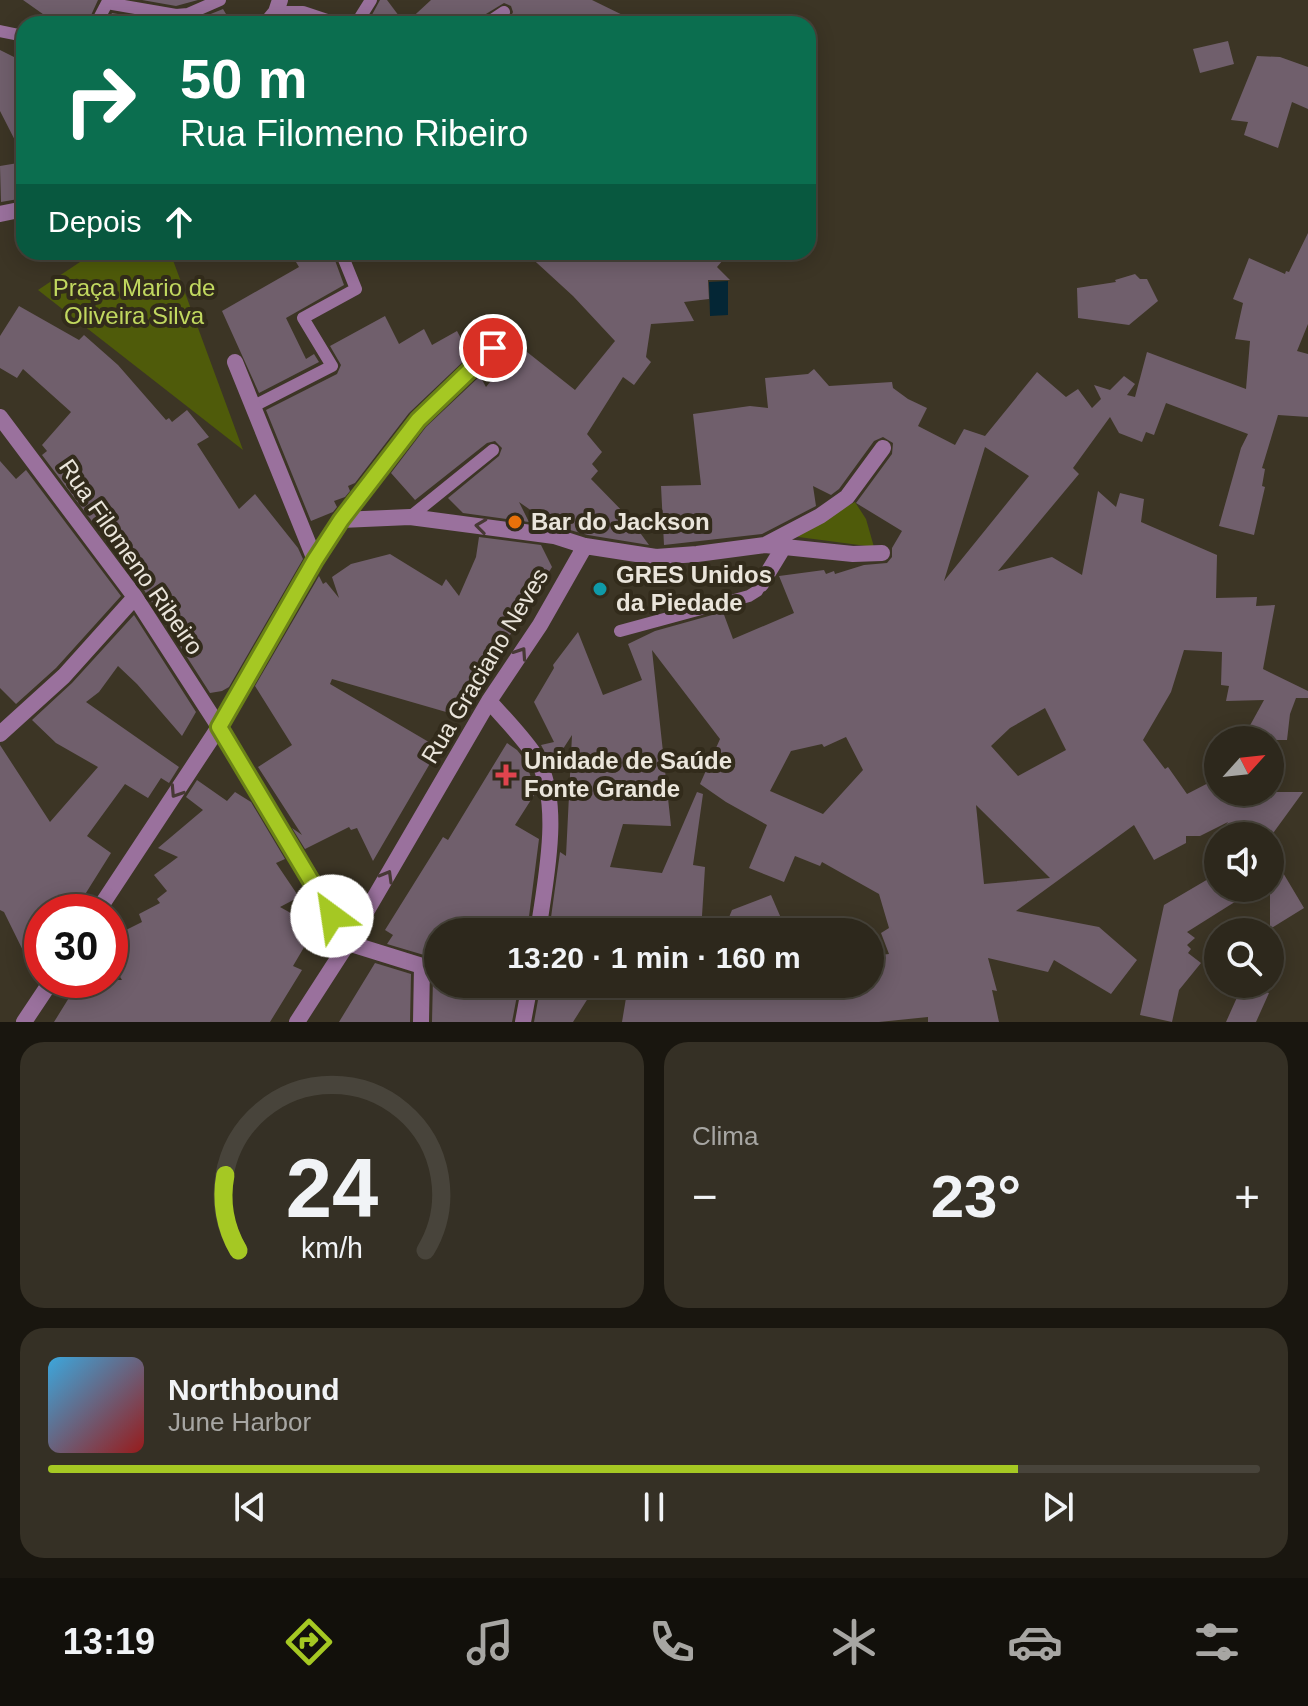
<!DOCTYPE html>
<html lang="pt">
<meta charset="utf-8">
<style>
body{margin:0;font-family:Arial,sans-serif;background:#353025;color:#f1f3f6;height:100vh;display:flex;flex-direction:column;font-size:30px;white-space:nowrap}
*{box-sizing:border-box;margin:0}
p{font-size:26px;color:#a7a6a3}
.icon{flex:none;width:44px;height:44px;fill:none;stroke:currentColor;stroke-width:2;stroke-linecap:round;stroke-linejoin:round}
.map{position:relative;height:1022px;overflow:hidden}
.panel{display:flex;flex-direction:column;gap:20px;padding:20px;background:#19160f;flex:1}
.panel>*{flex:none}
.top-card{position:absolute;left:16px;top:16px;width:800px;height:244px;border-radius:24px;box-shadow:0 4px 20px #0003,0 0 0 2px #48443b;background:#0b6e4f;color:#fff;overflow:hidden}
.needle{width:52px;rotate:63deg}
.fabs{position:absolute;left:1204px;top:726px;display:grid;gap:16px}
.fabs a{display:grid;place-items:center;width:80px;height:80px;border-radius:50%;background:#2d281c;box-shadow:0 4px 20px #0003,0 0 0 2px #48443b;font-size:40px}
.speed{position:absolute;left:24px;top:894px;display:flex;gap:16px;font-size:40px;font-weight:700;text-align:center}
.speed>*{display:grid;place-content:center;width:104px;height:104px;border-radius:50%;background:#2d281c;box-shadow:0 4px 20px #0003,0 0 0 2px #48443b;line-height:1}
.speed .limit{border:12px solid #d22;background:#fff;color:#111}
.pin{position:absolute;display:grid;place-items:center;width:68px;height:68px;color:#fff;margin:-34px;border:4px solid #fff;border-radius:50%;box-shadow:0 2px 8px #0007}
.me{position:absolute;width:88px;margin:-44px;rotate:329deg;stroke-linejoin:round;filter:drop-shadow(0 0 6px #0008)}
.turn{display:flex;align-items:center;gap:28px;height:168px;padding:0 32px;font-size:36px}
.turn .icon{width:104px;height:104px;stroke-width:2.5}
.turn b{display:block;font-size:56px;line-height:68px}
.then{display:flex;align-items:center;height:76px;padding:0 32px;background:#0003;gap:16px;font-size:30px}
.big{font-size:60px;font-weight:800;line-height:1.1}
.panel .widget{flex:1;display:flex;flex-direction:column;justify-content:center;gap:12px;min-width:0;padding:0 28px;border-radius:24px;background:#353025}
.panel .dial{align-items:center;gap:0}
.dial svg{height:208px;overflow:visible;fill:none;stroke:#48443b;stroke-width:7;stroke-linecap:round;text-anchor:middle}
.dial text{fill:#f1f3f6;stroke:none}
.song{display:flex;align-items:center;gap:24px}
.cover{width:96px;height:96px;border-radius:12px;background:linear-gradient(135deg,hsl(200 70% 55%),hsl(0 70% 35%))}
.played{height:8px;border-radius:4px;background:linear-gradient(90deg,#a5c823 80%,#48443b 80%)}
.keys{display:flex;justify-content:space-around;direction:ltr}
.heat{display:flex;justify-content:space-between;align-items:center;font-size:44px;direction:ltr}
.panel .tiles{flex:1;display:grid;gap:20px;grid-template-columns:1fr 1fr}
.widget:last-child{grid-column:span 2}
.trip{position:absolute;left:424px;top:918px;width:460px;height:80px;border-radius:40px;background:#2d281c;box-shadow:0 4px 20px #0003,0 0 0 2px #48443b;font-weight:800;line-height:80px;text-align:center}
.menu{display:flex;height:128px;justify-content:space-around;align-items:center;background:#12100b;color:#a7a6a3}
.menu .icon{width:56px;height:56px}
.menu .current{color:#a5c823}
.menu b{font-size:36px;color:#f1f3f6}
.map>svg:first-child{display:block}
.green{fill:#4f5b0a}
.water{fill:#042635}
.building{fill:#705f6c;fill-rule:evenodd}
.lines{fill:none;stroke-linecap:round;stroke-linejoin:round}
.lane{stroke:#9a719d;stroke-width:12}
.street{stroke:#9a719d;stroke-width:16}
.oneway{stroke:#473935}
.route-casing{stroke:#6b8217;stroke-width:20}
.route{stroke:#a5c823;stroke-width:14}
.food-dot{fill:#e8710a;stroke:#322b1b;stroke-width:3}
.culture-dot{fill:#0f9aa8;stroke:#322b1b;stroke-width:3}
.health-dot{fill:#e0444e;stroke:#322b1b;stroke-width:3}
.labels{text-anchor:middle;stroke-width:8;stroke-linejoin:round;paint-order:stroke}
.park-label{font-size:24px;fill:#c1d85f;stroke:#322b1b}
.poi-label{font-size:24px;font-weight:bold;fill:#eae5db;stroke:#322b1b;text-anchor:start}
.street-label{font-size:24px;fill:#eae5db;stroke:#322b1b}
</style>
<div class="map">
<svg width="1308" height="1022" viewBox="0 0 1308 1022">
<rect width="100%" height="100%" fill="#3c3525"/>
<path class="green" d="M95,252h75l73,198 -205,-160z
M855,502l11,17 8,28 -83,-11z"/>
<path class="water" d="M728,281v34l-18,1 -1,-34z"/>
<path class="building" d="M23,0h75l-11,24h-30z
M142,0h56l-22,6z
M380,0h7l18,24h-38z
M431,0h161l49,24h-139l8,-5 3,-7 -2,-6 -7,-3 -23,14 -4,7h-72z
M223,9l9,15h-126l6,-11 64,11 15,-2z
M1228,41l6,23 -34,9 -7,-24z
M0,50l24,12v96l-24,-47z
M1257,56l23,1 28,10v42l-16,-7 -14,46 -34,-13 4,-13 -17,-2z
M24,162v36l-23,4 -1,-36z
M1308,233v91l-11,27 11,3v63l-30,-2 -16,53 3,1 -3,17 3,1 -11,48 -35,-9 22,-78 7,-14 -82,-31 -12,32 -8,-3 -4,10 -23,-9 -9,-16 -37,51 6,6 -81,97 54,-14 30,18 16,-84 18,16 4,-14 24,6 -3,23 76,33 -1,43 41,-1 -1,9 19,-1 -12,64 45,22v7h-12l-6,16 -3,26h-45l22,-40 -38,1 3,-15 -8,-1 1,-33 -38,-2 -13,42 -28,48 22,29 3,-2 19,27 31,-16v14h85l-32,44h-55l12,-14 -28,14h-14v7l-32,17 -20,-35 -118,86 83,16 38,33 -26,34 -57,-34 -6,12 -60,-14 9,33 -5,-1 7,32h-71v-5l-49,5h-257l6,-36 69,6v4l1,-4 26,2 -3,-10h149v-28l19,-2 -8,-21 8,-5 -10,-34 -57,-32 -2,4 -25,-10 -11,26 -35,-14 18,-43 -41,-23 -26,-18 20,-45 -68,-89 19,176 -48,-2 -13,43 52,6 35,-81 6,2 -10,71 12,2 -4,65h-152l11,-80 6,4 6,-121 -20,31 -11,-21 13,-3 -20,-40 20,-34 -1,-3 25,-33 25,63 39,-15 -14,-36 27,-13 68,-19 10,27 61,-26 -15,-37 45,-6 2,4 8,-3 1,3 29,-9 23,-2 5,-6v-9l10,-17 -46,-28 36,-49 1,-11 -10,-6 -9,4 -35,48 -8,6 -18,-9 3,20 -54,28 -98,11 -3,-59 40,-1 -8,-71 57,-8 18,2 -3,-30 43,-4 6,-5 15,17 63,-4 1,6 15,11 19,9 -9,18 37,19 9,-16 21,7 52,-64 29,25 12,-8 14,19 9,-9 -7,-14 16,5 14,-14 11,8 -8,11 8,2 12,-45 99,37 4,-48 -15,-2 8,-36 -10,-4 16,-41 36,16 1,-3 3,1zM985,447l44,29 -85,105zM1045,708l21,42 -48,26 -27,-30 19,-18zM846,737l17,33 -40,44 -53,-23 21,-40 31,-7 2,3zM976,805l74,73 -66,6z
M321,252h11l12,33 -58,33 20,41 8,-5 5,8 -60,31 -37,-82 77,-44 -3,-5z
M525,252h205l-13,15 13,13h-22l1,19 -25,3 10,19 -43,3 -5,33 5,5 -17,23 -11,-8 -36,57 15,18 -10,12 6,7 -7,8 39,40 19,26 -61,-10 -36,-10 -33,-23 10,20 -66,-9 -15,-15 51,-42 3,-8 -7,-7 -8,2 -72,57 -24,-27 35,-46 54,-51 6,11 17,-21 4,3 15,-21 53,42 40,-49 -42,-45z
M1135,274l5,5h7l11,22 -29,24 -51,-7 -1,-30 39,-6 -1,-2z
M19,306l60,34 5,-5 34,30 48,55 3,-2 3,4 15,-12 22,27 -12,7 42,65 16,-15 43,54 5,11 -74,128 -7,4 -12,2 -66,-103 -102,-135 5,-4 -5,-6 29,-33 -48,-43 -6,9 -17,-10v-32z
M385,316l14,28 25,-15 8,16 25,-14 13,24 -61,58 -54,70 -7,3 2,5 -5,6 -11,4 3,6 -4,5 -22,9 -45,-111 71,-36 4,-9 -11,-19z
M0,461l16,18 10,-9 95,126 -65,72 -40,36 -16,-16z
M479,537l62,8 11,22 -92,149 -128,-37 -2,5 109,64 -66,113 -16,-33 -6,2 -2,-3 -44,22 -13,-21 10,7 -44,-68 34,-22 -37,-59 64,-110 4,8 3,-2 13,16 -7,-21 19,-13 39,-10 52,32 4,-7 13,17 17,-39z
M134,615l62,97 -14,24 -45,-52 -19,-18 -19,26 -13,10 93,65 -10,16 -8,-5 -13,20 -23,-14 -38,52 24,17 -37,59h-32v63l-4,6 -34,-69 -4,-2v-165l50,77 48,-55 -42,-24 -24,-23 40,-37z
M507,743l10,7 8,10 11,32 -21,33 24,14 -12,93h-89v24l-14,-1 -37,-11 6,-9 -8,-5 58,-93 5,3z
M197,780l30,21 8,-9 16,10 34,57 -9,4 23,34 -19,10 36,20 -23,39 9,4 -32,52h-216l26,-42h42l-11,-18 4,-2 -5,-11v-11l32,-16 -3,-8 21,-11 -3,-4 10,-8 -13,-16 24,-18 -20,-9 45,-38 -17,-13z
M1270,851l34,57 -34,21z
M1215,875l3,13h39l-70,44 8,6 -8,7 4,4 -3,4 13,10 -22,27 -7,32 -32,-7 24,-110z
M771,895l16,37h-64l9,-22z
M375,963l36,11 -1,48h-71z
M433,978h5v6l81,1 -7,37h-80z
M551,984h46l-24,38h-39l6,-33 7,1z
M1243,984l26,9 -13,29h-30z"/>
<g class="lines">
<path class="lane" d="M276,12h27l36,12
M96,24l11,-21 69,12 12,-1 32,-14
M356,24l15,-24
M486,24l18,-12
M0,31l24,5
M252,407l80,-41 -29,-48 53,-29 -15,-37
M410,517l83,-67
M620,631l129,-35 8,-5 4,-7"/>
<path class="street" d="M266,24l10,-12 4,-12
M0,214l24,-5
M235,362l80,198
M0,417l135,180 84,130 129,216
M341,520l69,-3 144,19 31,10 71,11 41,-3 68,-9 55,-29 27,-19 36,-49
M765,545l88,9 29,-1
M761,584l22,-36
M489,701c15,17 32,34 45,53 30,45 11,127 4,178
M0,734l64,-58 71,-79
M97,912l122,-185 96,-167 26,-40 77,-100 75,-72
M348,943l74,23 16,1
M24,1022l28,-42
M297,1022l51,-79 141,-242 51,-76 45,-79
M421,1022l1,-56
M523,1022l7,-38"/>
</g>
<defs><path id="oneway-chevron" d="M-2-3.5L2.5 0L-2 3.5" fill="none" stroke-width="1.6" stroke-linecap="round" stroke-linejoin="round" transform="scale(2)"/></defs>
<g class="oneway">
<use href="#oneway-chevron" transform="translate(481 526) rotate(-173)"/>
<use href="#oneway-chevron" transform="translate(521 653) rotate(-56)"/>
<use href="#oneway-chevron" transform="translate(176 792) rotate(123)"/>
<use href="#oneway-chevron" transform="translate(387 876) rotate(-60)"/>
</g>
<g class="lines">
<g class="route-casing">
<path id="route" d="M332,916l-113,-189 96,-167 26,-40 77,-100 75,-72"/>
</g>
<use href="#route" class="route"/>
</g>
<circle class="food-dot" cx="515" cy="522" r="8"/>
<circle class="culture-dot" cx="600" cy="589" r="8"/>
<path class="health-dot" d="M502 763h8v8h8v8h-8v8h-8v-8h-8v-8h8z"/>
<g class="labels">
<g class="park-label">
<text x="134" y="296">Praça Mario de<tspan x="134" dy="28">Oliveira Silva</tspan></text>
</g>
<g class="poi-label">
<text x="531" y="530">Bar do Jackson</text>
<text x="616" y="583">GRES Unidos<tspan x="616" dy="28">da Piedade</tspan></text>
<text x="524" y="769">Unidade de Saúde<tspan x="524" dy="28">Fonte Grande</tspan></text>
</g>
<g class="street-label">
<text transform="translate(131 557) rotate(55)" y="8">Rua Filomeno Ribeiro</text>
<text transform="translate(485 666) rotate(-59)" y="8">Rua Graciano Neves</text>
</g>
</g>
</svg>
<div class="fabs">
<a><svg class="needle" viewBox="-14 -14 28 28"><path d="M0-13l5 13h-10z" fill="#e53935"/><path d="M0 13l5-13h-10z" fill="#a7a6a3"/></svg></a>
<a><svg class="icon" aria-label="sound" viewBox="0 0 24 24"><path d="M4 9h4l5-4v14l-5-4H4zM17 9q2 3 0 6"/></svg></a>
<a><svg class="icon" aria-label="search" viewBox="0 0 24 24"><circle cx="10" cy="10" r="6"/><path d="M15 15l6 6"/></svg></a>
</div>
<div class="speed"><div class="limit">30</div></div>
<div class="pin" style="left:493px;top:348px;background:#d93025"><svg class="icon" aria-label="arrive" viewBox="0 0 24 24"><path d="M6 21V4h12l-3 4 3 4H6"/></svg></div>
<svg class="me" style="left:332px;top:916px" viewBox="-20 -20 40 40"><circle r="19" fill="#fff"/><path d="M0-13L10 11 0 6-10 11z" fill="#a5c823"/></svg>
<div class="trip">13:20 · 1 min · 160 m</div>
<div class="top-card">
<div class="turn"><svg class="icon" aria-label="right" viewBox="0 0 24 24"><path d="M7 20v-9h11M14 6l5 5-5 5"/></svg><div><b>50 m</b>Rua Filomeno Ribeiro</div></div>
<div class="then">Depois<svg class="icon" aria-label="ahead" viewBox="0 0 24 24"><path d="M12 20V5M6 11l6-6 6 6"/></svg></div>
</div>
</div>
<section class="panel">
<div class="tiles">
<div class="widget dial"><svg viewBox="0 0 100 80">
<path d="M14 69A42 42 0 1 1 86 69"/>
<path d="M14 69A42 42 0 0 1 9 40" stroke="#a5c823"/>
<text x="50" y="56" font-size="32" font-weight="700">24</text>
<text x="50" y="72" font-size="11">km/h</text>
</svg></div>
<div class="widget"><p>Clima</p>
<div class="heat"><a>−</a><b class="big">23°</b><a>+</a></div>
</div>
<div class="widget">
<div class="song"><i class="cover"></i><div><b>Northbound</b><p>June Harbor</p></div></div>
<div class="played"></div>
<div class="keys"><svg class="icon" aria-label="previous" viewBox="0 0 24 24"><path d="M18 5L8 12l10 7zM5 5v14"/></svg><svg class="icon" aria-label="pause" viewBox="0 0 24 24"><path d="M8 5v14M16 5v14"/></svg><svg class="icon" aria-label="next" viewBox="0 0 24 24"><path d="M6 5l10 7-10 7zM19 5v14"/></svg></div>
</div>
</div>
</section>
<nav class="menu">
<b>13:19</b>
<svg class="icon current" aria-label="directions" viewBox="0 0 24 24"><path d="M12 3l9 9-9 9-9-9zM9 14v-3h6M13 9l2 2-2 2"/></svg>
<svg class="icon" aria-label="music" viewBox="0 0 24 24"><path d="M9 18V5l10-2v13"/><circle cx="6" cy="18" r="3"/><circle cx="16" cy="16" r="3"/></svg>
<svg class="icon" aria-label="phone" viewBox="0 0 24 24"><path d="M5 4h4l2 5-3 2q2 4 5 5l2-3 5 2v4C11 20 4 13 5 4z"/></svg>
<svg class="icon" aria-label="climate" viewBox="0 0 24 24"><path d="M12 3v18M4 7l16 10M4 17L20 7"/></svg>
<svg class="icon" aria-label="car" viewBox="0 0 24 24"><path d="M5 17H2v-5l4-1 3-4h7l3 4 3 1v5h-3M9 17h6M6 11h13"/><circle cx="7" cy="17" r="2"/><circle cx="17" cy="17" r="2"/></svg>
<svg class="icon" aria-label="filters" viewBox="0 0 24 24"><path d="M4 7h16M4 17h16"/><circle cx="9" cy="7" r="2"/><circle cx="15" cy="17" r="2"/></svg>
</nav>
